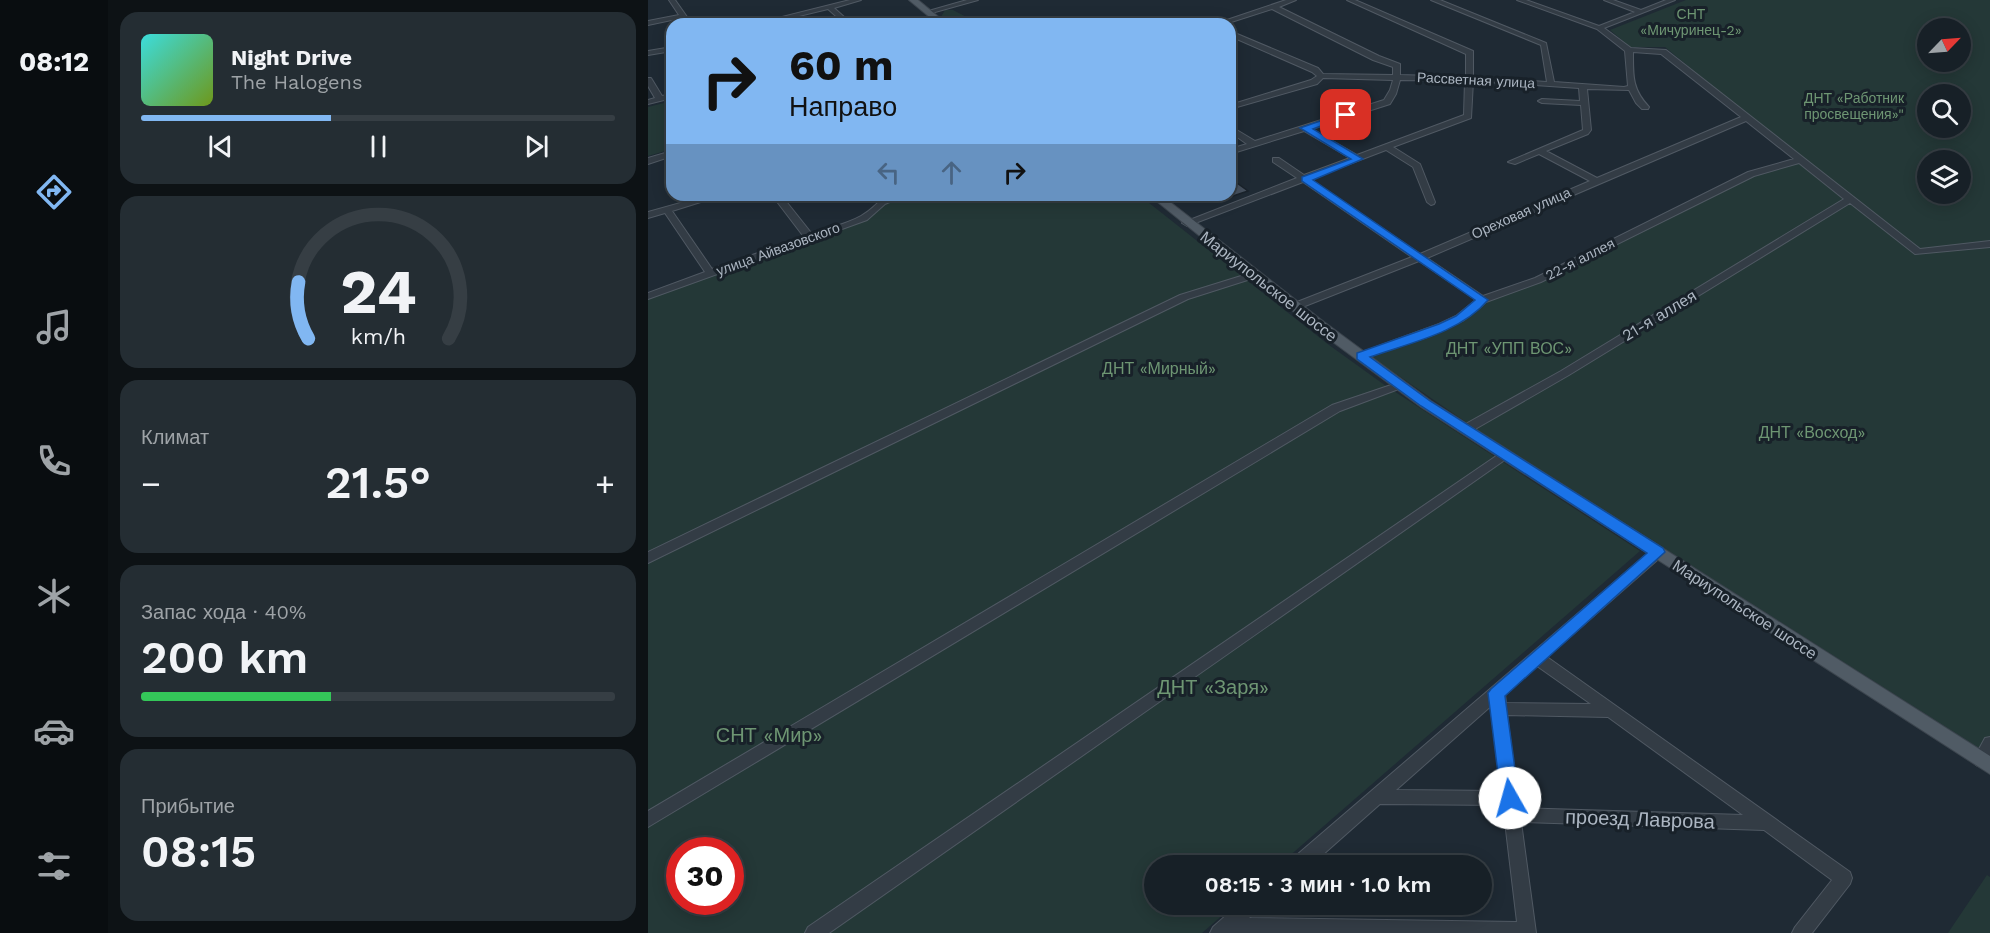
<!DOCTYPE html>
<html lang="ru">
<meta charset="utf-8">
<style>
body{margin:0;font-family:"Work Sans",sans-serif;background:#242d33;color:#f1f3f6;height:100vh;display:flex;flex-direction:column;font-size:22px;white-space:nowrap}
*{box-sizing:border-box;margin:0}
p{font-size:20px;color:#9ea3a7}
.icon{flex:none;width:33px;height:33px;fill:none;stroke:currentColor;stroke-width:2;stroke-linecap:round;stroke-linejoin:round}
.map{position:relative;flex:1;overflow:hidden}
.side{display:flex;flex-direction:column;gap:12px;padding:12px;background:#0d1215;width:540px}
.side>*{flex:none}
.banner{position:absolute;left:18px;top:18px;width:570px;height:183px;border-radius:18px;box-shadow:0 3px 15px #0003,0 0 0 2px #363e44;background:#81b7f2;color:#111;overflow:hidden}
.needle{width:39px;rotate:65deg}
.controls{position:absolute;left:1269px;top:18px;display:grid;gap:12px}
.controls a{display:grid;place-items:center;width:54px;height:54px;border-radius:50%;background:#172027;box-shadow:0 3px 15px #0003,0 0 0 2px #363e44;font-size:30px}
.speed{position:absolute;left:18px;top:837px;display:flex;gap:12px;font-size:30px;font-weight:700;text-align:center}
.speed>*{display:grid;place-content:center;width:78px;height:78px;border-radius:50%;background:#172027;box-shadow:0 3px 15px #0003,0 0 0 2px #363e44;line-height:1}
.speed .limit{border:9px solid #d22;background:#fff;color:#111}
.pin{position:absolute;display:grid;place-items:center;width:51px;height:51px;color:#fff;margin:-26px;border-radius:12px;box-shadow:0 3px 9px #0006}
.me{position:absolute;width:66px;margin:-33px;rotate:353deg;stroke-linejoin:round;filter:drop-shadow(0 0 4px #0008)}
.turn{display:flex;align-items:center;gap:21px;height:126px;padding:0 24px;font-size:27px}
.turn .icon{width:78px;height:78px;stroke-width:2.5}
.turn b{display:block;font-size:42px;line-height:51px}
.lanes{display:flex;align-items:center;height:57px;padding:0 24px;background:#0003;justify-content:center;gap:30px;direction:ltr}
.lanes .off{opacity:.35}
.big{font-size:45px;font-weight:600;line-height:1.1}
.side .widget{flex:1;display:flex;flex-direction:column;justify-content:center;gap:9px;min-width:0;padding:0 21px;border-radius:18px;background:#242d33}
.side .dial{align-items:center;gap:0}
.dial svg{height:156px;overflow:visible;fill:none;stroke:#363e44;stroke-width:7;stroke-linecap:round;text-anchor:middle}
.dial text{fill:#f1f3f6;stroke:none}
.song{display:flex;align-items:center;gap:18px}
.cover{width:72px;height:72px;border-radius:9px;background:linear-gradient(135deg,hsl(180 70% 55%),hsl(80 70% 35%))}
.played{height:6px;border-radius:3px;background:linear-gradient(90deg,#81b7f2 40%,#363e44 40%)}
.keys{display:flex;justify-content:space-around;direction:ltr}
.heat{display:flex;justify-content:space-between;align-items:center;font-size:33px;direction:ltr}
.charge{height:9px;border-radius:4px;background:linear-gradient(90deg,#34c759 40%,#363e44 0)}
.trip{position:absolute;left:496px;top:855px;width:348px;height:60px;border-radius:30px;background:#172027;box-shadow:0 3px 15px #0003,0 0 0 2px #363e44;font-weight:600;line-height:60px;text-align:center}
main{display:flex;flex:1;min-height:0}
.menu{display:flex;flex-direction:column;width:108px;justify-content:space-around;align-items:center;background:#090d10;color:#9ea3a7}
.menu .icon{width:42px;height:42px}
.menu .selected{color:#81b7f2}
.menu b{font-size:27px;color:#f1f3f6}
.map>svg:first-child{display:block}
.green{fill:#243837;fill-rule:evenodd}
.building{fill:#46515e;stroke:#1a232b;stroke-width:1.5}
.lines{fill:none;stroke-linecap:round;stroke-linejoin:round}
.minor-casing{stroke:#505963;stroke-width:2}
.major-casing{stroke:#3c454e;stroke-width:2}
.minor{fill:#333c45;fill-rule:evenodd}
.major{fill:#505b65;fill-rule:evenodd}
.route{fill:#1a73e8;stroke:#114b97;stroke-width:1.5}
.labels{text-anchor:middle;stroke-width:6;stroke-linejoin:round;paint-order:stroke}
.far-park-label{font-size:14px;fill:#6e9673;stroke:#182129}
.far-street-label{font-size:14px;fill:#acb6c2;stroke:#182129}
.street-label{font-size:16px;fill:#acb6c2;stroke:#182129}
.park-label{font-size:16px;fill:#6e9673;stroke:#182129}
.near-park-label{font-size:20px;fill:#6e9673;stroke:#182129}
.near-street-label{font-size:20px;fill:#acb6c2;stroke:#182129}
</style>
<main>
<nav class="menu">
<b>08:12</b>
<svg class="icon selected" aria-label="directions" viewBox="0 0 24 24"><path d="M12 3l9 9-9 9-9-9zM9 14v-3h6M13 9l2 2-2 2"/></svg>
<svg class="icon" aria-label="music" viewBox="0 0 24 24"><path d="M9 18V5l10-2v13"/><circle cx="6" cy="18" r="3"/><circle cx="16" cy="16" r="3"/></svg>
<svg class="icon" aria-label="phone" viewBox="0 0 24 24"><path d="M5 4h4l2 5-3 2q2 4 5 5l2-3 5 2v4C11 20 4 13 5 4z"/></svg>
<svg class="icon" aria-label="climate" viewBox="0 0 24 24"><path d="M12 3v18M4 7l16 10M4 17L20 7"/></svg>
<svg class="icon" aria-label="car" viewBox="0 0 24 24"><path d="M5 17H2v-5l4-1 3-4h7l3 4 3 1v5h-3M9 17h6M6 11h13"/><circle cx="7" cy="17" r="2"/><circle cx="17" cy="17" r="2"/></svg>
<svg class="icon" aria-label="filters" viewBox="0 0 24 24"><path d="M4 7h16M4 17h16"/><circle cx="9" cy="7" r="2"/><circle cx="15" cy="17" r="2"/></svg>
</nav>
<section class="side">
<div class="widget">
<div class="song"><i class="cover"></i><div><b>Night Drive</b><p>The Halogens</p></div></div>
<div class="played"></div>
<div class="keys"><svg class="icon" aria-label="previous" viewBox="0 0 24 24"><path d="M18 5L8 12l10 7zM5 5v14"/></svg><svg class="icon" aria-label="pause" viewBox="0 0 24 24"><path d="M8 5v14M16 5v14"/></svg><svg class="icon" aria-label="next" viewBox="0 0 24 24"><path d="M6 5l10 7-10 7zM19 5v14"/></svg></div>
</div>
<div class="widget dial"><svg viewBox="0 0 100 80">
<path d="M14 69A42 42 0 1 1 86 69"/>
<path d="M14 69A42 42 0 0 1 9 40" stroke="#81b7f2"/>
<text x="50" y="56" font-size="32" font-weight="700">24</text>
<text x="50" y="72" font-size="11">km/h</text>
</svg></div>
<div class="widget"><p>Климат</p>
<div class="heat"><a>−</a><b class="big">21.5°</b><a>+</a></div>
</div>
<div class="widget"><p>Запас хода · 40%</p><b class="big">200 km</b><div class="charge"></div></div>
<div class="widget"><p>Прибытие</p><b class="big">08:15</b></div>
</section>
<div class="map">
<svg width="1342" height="933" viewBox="0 0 1342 933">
<rect width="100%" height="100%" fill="#1f2a34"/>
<path class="green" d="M1038,0h304v755l-514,-326 -109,-75 76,-28 65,-35 30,-11 213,-106 49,-15 -135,-112h-35l-20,-17zM1280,28h32v34h-32zM1280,94h32v34h-32zM1280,160h32v34h-32z
M297,10h8l27,14h-30l-9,-7z
M24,101v48l-24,7v-49z
M256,195h235l190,150 57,41 254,165 -361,314 -124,1v38l79,1 -32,28h-554v-636l217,-79 17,-15zM32,850h50v52h-50z
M1339,875l3,2v56h-42z"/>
<path class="building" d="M582,178l18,13 -18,6z"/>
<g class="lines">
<g class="minor-casing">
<path id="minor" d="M21,0h6l17,24h-6l-5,-6 -33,7v-4l31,-6z
M202,0h11l-27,8 18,16h-7l-17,-15 -62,15h-12z
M319,0h11l-50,14 -3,-2z
M638,0h10l-17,7 100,49 21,8v11l66,2v-23l-119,-54h8l118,51v26l74,5 -6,-37 -110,-45h9l106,43 8,39 70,5 4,-1 -3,-35 -28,-22 -80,-29h9l73,26 36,-14 -31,-12h9l28,10 25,-10h9l-71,28 27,20 35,2 254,199 70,-8v6l-75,7 -65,-51 -281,172 -99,57h-8l-2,-3 2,-3 99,-55 283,-172 -45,-36 -45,13 -213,106 -55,20 -22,18 -17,8 -82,30h-8l-1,-2 1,-2 82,-30 17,-8 20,-16 -57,-39 -119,47h-8v-4l120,-47 -109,-75 -113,43 -3,1 -5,-3 115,-45 -24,-16v-4h6l25,17 46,-17 -46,-27 -74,23v-5l17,-5 -17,-12v-6l25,15 129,-41 6,-10 3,-10 -70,-2 -6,6 -87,25v-4l81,-25 6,-4 -5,-4 -82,-36v-5l88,37 5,6 70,1v-8l-20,-7 -101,-51 -47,15h-10zM985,52l28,2 80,63 -144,61 -51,-27 42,-17 3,-4 -4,-41 42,1 7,13 6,6h6l1,-2c-17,-18 -16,-31 -16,-55zM752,80l65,1 -1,34 -107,40 -45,-26 78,-25 6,-10zM825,81l106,7 1,13 -38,-2 -4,2 4,2 39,2 2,25 -75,32 7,2 24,-10 51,27 -170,73 -110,-75 76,-29 27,17 14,35 4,3 3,-1 1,-2 -15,-38 -27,-17 78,-29zM1098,121l48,38 -46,13 -213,106 -52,18 -56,-38z
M24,47v4l-24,4v-4z
M0,78h3l11,18 10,-2v4l-24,6v-4l7,-2 -7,-12z
M24,151v5l-24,8v-6z
M61,195h14l-51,16 40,58 92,-32 -32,-42h9l31,39c15,-6 35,-10 49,-18 21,-12 15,-21 45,-21l-21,9 -18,16 -219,79v-6l57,-21 -40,-59 -17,5v-6z
M606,272l5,3 -2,2 -69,22 -540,264v-11l532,-257z
M752,382l4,1 2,2 -2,2 -64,24 -692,416v-16l684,-406z
M857,450l6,4 -2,3 -680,476h-24l3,-6z
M1010,547l5,2 2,3 -2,3 -116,102 303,215 2,6 -2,6 -38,49h-20l3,-6 37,-47 -68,-50 -243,-8 15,111h-326l3,-6 26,-23h21l-2,6 -9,8 268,4 -14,-117 -123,-1 -70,62h-21l2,-6 362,-311zM889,666l54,38 -85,-1 -1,-9zM843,706l10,85 -105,-1zM859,715l101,2 135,98 -224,-7z
M1342,737v21l-4,7 -5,2 -5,-2 -3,-5 12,-22z"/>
</g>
<g class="major-casing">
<path id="major" d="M261,0h9l29,24h-9z
M501,195h12l163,127 107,79 559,355v18l-569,-367 -107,-79z"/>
</g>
<use href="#minor" class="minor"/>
<use href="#major" class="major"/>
</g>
<path class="route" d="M695,113l7,2 -37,14 50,30 -50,21 175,120c-28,33 -79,43 -118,57l60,44 233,147 2,4 -160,144 14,102 -2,5 -7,3 -6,-3 -3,-5 -13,-105 3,-4 156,-136 -226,-147 -64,-47v-6l82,-29 17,-8 19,-16 -173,-119v-4l49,-18 -51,-31z"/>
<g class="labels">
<g class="far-park-label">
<text x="1043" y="19">СНТ<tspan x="1043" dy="16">«Мичуринец-2»</tspan></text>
<text x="1206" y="103">ДНТ «Работник<tspan x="1206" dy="16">просвещения»"</tspan></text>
</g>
<g class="far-street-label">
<text transform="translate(828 80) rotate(3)" y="5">Рассветная улица</text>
<text transform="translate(873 213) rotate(-24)" y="5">Ореховая улица</text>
<text transform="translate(130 249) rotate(-20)" y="5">улица Айвазовского</text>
<text transform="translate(932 259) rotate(-27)" y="5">22-я аллея</text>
</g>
<g class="street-label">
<text transform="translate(621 286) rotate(38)" y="6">Мариупольское шоссе</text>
<text transform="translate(1011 315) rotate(-31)" y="6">21-я аллея</text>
<text transform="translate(1097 609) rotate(33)" y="6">Мариупольское шоссе</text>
</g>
<g class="park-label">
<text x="861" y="354">ДНТ «УПП ВОС»</text>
<text x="511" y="374">ДНТ «Мирный»</text>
<text x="1164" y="438">ДНТ «Восход»</text>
</g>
<g class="near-park-label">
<text x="565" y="694">ДНТ «Заря»</text>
<text x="121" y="742">СНТ «Мир»</text>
</g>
<g class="near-street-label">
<text transform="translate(992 819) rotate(2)" y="7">проезд Лаврова</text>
</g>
</g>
</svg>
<div class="controls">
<a><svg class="needle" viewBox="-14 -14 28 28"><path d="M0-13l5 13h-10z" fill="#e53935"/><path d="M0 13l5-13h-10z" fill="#9ea3a7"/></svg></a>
<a><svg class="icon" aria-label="search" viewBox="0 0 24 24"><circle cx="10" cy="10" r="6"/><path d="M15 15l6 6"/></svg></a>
<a><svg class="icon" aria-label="layers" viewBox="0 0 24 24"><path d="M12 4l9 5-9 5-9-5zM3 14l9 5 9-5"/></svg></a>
</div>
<div class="speed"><div class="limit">30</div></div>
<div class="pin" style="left:698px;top:115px;background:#d93025"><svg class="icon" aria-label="arrive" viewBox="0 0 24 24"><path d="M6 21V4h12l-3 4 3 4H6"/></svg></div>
<svg class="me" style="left:862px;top:798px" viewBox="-20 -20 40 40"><circle r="19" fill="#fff"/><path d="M0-13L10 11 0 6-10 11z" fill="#1a73e8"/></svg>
<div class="trip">08:15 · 3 мин · 1.0 km</div>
<div class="banner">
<div class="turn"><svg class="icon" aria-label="right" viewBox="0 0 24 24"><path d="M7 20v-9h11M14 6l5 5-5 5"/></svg><div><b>60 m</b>Направо</div></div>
<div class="lanes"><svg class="icon off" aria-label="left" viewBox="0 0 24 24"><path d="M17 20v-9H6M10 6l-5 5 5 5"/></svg><svg class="icon off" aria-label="ahead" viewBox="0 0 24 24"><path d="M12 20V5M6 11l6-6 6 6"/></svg><svg class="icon" aria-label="right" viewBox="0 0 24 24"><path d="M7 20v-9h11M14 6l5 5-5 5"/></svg></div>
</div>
</div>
</main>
